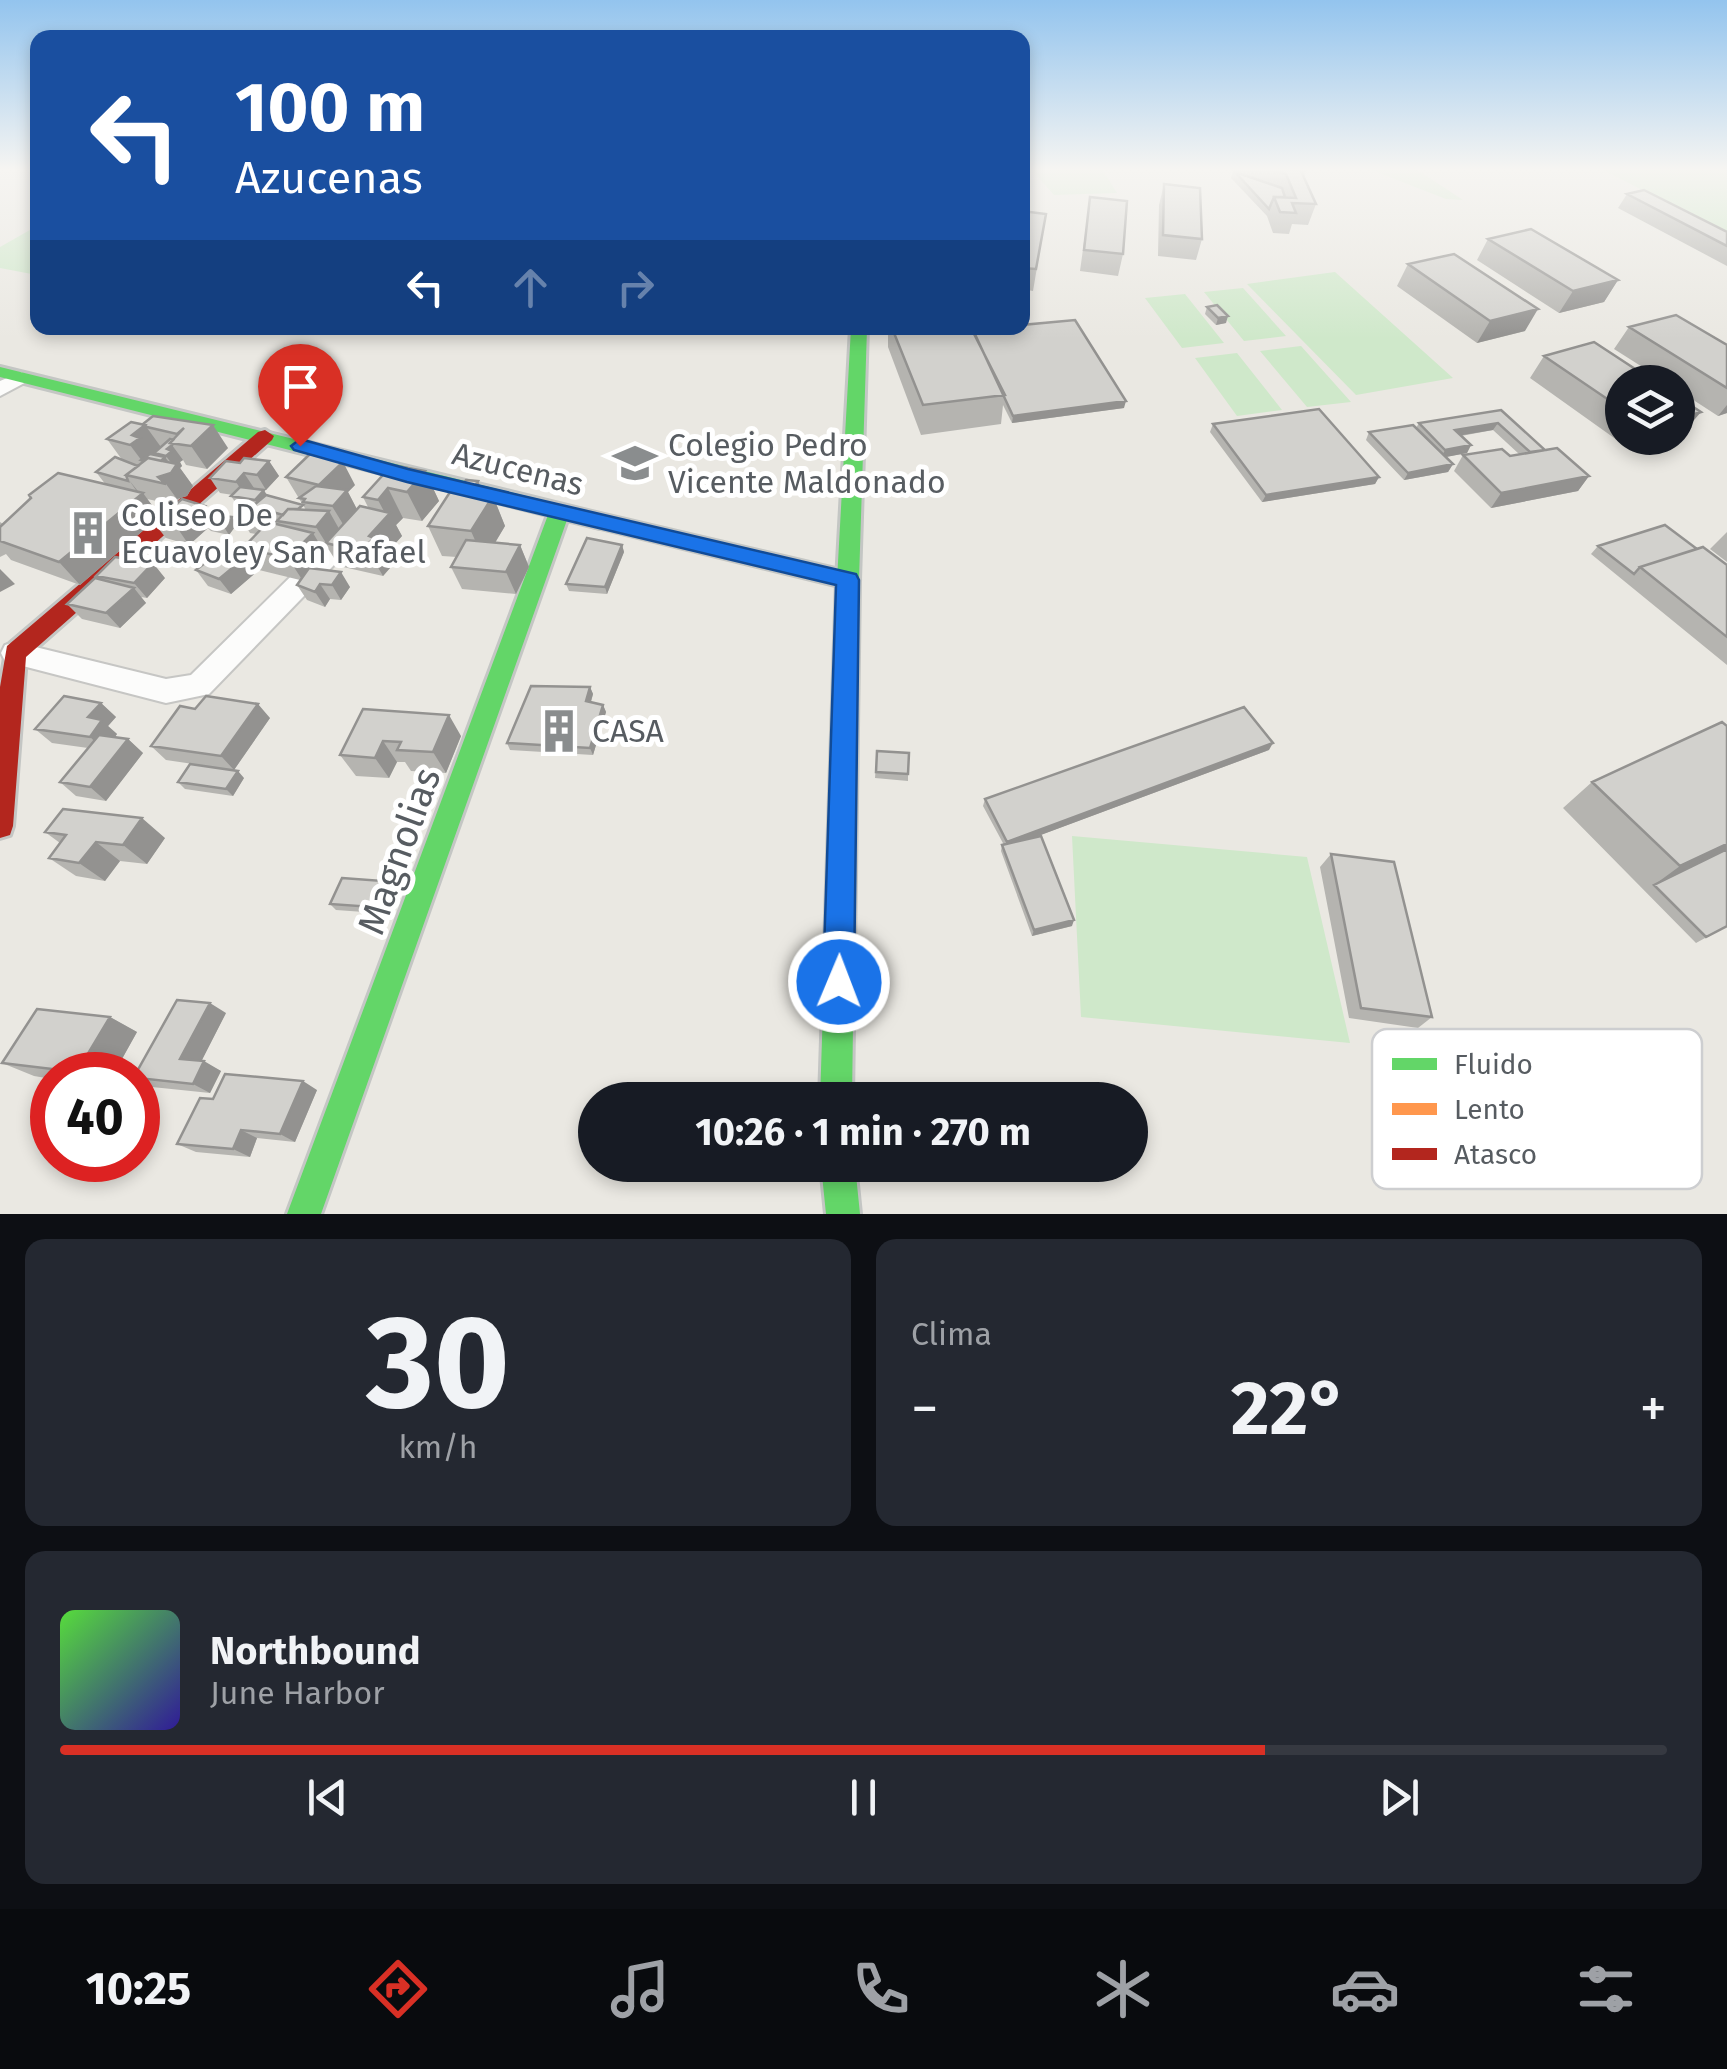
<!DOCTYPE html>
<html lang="es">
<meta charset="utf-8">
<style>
body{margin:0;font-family:"Fira Sans",sans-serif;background:#242831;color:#f1f3f6;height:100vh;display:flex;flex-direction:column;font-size:38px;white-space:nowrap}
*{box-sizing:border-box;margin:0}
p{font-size:32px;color:#9ea1a6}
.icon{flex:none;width:55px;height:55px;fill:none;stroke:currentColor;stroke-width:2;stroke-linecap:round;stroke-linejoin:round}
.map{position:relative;height:1214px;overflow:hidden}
.drawer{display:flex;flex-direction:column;gap:25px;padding:25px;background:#0d0f14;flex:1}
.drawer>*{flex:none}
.banner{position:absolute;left:30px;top:30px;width:1000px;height:305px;border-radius:20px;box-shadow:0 5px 15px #0003;background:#1a4fa0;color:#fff;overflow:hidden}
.buttons{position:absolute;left:1605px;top:365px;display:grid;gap:20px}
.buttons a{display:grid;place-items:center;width:90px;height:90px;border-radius:50%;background:#171b24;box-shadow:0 5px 15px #0003;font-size:50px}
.speed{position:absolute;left:30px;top:1052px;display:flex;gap:20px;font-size:50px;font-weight:700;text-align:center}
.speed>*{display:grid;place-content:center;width:130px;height:130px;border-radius:50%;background:#171b24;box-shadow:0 5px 15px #0003;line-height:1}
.speed .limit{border:15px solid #d22;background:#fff;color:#111}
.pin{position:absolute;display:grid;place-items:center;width:85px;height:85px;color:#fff;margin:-102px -42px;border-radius:50% 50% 50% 0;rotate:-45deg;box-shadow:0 0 10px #0007}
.pin .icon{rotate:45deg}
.me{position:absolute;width:110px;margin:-55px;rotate:1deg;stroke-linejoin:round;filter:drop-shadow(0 0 8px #0008)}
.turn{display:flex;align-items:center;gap:35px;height:210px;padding:0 40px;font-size:45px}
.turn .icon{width:130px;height:130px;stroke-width:2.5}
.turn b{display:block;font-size:70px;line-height:85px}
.lanes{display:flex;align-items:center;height:95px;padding:0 40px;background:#0003;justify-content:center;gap:50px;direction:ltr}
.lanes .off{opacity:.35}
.big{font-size:75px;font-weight:700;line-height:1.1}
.drawer .card{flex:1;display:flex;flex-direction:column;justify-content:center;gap:15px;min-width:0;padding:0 35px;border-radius:20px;background:#242831}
.drawer .dial{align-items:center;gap:0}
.dial b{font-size:130px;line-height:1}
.song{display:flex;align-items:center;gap:30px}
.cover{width:120px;height:120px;border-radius:15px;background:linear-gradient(135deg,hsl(110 70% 55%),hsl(250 70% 35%))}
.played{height:10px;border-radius:5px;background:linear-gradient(90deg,#d93025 75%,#363941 75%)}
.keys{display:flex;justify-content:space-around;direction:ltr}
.heat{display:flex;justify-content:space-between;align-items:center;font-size:55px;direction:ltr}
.drawer .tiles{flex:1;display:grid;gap:25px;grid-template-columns:1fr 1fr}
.card:last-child{grid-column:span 2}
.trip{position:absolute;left:578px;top:1082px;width:570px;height:100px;border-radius:50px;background:#171b24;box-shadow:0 5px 15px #0003;font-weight:700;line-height:100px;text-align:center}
.tab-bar{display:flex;height:160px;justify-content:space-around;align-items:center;background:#090b0e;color:#9ea1a6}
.tab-bar .icon{width:70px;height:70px}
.tab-bar .on{color:#d93025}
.tab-bar b{font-size:45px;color:#f1f3f6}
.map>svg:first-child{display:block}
.green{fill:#cfe8ca}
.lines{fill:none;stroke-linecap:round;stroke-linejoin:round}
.street-casing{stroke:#c6c6c4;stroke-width:4}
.fast-casing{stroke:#c4c6c4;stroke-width:6}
.slow-casing{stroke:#c4c6c4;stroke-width:6}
.jam-casing{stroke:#c4c6c4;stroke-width:6}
.street{fill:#fcfcfb;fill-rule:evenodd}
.fast{fill:#63d668;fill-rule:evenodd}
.slow{fill:#ff974d;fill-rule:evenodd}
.jam{fill:#b3261e;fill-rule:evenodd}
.wall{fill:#b5b4b0}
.shaded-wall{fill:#939290}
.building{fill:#d2d1cd;stroke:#939290;stroke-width:2.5}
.route{fill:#1a73e8;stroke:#114b97;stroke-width:2.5}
.labels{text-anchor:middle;stroke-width:10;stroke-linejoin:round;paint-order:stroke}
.poi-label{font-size:32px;fill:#575c61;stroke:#fff;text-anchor:start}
.street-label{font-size:32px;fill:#575c61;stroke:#fff}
.near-street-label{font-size:38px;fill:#575c61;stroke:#fff}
.key{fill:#fff;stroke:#cdced0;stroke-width:2.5}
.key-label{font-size:28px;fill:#575c61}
</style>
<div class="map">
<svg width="1727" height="1214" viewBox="0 0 1727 1214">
<rect width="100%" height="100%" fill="#eae8e2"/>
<path class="green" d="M1031,169h71l15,24 -63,2z
M1369,169h47l47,31 -17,-1z
M1601,169h126v64z
M37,226v49l-37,-7v-21z
M1335,272l118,106 -97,17 -109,-111z
M1243,288l43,48 -42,5 -40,-49z
M1185,294l39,49 -42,5 -37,-50z
M1301,346l50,56 -44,5 -47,-56z
M1237,353l45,57 -45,6 -42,-58z
M1072,836l235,21 43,186 -269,-26z"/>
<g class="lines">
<g class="street-casing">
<path id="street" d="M21,372l11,7 -32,17v-15z
M357,517l9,3 4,6 -4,6 -157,162 -43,9 -151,-39 -10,-3 -4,-8 4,-8 10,-3 151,37 25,-4 157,-155z"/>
</g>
<g class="fast-casing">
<path id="fast" d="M851,328h16l-8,252 -7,520h-32l17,-520z
M0,367l600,147 10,7 -10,7 -33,-8 -246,694h-34l261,-699 -548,-138z
M821,1165h34l5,49h-34z"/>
</g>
<g class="slow-casing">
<path id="slow" d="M600,514l248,58 11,8 -11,8 -255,-62 -3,-5z"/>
</g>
<g class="jam-casing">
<path id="jam" d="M265,430l9,6 -2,4 -246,217 -13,169 -3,9 -10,3v-151l7,-41 251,-214z"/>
</g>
<use href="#street" class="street"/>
<use href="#fast" class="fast"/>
<use href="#slow" class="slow"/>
<use href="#jam" class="jam"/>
</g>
<path class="wall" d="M1233,169h74l-3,8 12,27 -8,21 -16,-1 -3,10 -16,-1 -6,-17 -36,-38z
M1164,184l38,55 -6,21 -38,-4 1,-51z
M1627,194l100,38v34l-109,-58z
M1090,198l33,56 -5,22 -38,-5z
M1022,211l24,3 -13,77 -11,-2z
M1488,239l130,41 -14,22 -45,11 -82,-53z
M1408,264l117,67 -48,12 -80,-57z
M1207,307l19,16 -10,2 -11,-11z
M1629,327l98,18v68l-9,3 -40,-26v-8h-12l-52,-33z
M888,328h83l2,2 151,78 -112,15 -9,-18 -2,19 -80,11 -33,-88z
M1544,356l78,26v56h50l-41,12 -101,-72z
M1501,410l44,40 44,26 -11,15 -87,17 -37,-37 9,-16 47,1 9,-2 -26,-24 -32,6 10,9 -4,8 -22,4 8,7 -5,8 -44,8 -38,-40 3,-8 47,-4 3,-5z
M131,422l97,26 -21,21 -21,-4 -3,-5 -3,2 2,4 -2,2 13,18 -6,10 -10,3 2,3 58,22 -8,11 -18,-4 -3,-3 -19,17 -23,-7 -12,-15 22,-18 -29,-6 13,17 -80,69 -69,-25 -5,-6 -6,3v-35l3,2 103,-39 -10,-13 27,-11 -16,-22z
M1213,424l166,53 -4,7 -113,18 -52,-70z
M269,461l10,15 -13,14 -13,-1 53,21 -20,-33 69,8 -7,7 9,18 12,-1 -6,-12 62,-26 14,30 -17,20 -19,-3 -7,7 6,11 -18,20 6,12 -7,8 -44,-10 -10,-16 -7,-2 4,7 -12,14 36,18 -9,13 -11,-1 -5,8 -18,-7 -10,-15 3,-5 -41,-10 -28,24 -23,-8 -12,-16 52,-15 -5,-7 13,-14 -6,-1 -10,-16 6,-5h-4l-11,-16 2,-1 -13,-2 -10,-15 30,-15z
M478,481l5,14 10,1 12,30 -10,17 25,2 9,22 -13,27 -54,-5 -11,-22 6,-10 -15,-1 -14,-30 30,-33z
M1727,532v30l-17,-13z
M622,545l2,7 -17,42 -38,-3 -3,-7z
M1598,546l99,3 30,16v100l-136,-111z
M96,576l69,2 -18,20 -6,-1 5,6 -26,25 -38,-9 -15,-15 32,-25z
M590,687l3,7 -2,8 12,3 3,7 -13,43 -83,-5 -3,-7z
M101,703l15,14 -8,9 9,8 -2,3 13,2 15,14 -37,48 -30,-5 -16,-14 28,-34 -36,-5 -17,-14z
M195,709l75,9 -36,52 -68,-10 -15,-14z
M363,709l98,27 -15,37 -35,-2 -6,-9h-8l-8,16 -33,-2 -16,-21z
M1722,722l5,204 -31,17 -133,-135 29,-26z
M1269,750l-234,87 37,89 -40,10 -31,-85 1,-6h2l-21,-39 2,-7z
M877,751l31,23v7l-33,-3z
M244,778l-11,18 -48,-7 -7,-7z
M45,832l120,6 -18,26 -27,-3 -15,20 -29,-5 -27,-18 11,-15z
M1331,854l101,163 -14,11 -69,-10 -29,-151z
M402,888l-10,26 -56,-4 -6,-6z
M226,1013l-25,48 20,10 -11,22 -58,-6 -14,-7v-5z
M110,1017l27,15 -24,43h-61v4l-18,-3 -32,-13z
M317,1090l-22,52 -38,-4 -7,19 -54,-5 -19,-8 36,-45z"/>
<path class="shaded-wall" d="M1618,280l-14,22 -45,11 14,-22z
M1538,309l-13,22 -48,12 13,-22z
M1228,316l-2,7 -10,2 2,-7z
M1126,401l-2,7 -112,15 1,-7z
M1727,405v8l-9,3z
M1701,412l-19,22 -4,2v-17z
M1498,423l-5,7 -42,7 4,-7z
M145,425l21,29 -12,-1 5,7 -2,1 1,2 7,-6 9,12 1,-1 -9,-12 3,-3 -2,-4 5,-4 11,15 -3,2 2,4 -2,2 13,18 -6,10 -10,3 -11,-15 -4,-1 -4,-6 8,-2 -8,-12 -16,-2 -12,-16 6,-4 -4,-6z
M213,425l15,23 -21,21 -16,-23z
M1640,438h32l-41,12z
M1471,445l-4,8 -26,5 4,-8z
M269,461l10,15 -13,14 -9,-15z
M343,462l12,23 -7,7 11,21 -13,16 -27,-44z
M1453,464l-5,8 -44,8 4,-7z
M425,471l14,30 -17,20 -15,-29z
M244,473l10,15 -8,9 -10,-15z
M1589,476l-11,15 -87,17 10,-15z
M1379,477l-4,7 -113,18 4,-7z
M129,480l12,15 2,-2 17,23 -80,69 -21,-23 81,-66z
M478,481l10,24 5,-9 12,30 -21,35 -13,-30 -1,-37z
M388,488l15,30 -7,7 6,11 -18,20 6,12 -7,8 -13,-22 -1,-18 18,-19 -9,-17z
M264,490l9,16 -4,5 9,15 -12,11 -10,-15 9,-8 -10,-14z
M205,506l11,15 -10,3 2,4 -19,17 -11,-16z
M329,511l13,23 -16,9 -10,-16z
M232,517l5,7 -8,11 -5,-8z
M313,533l13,22 -23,26 -15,-23z
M520,545l9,22 -13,27 -10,-22z
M622,545l2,7 -17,42 -2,-7z
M248,555l11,15 -28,24 -12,-15z
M153,563l12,15 -18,20 -13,-15z
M0,569l15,15 -15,8z
M341,572l9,15 -9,13 -9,-15z
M320,584l10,15 -5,8 -10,-15z
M134,588l12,15 -26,25 -14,-15z
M590,687l3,7 -4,14 -3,-7z
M101,703l15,14 -8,9 9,8 -12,17 -15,-14 -2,-20z
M258,704l12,14 -36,52 -13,-14z
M603,705l3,7 -13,43 -3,-7z
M449,715l12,21 -15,37 -13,-21z
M128,739l15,14 -37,48 -16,-14z
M383,741l14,21 -8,16 -14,-20z
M1273,743l-4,7 -263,98 1,-6z
M238,771l6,7 -11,18 -7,-7z
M142,818l23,20 -18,26 -24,-19z
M96,842l24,19 -15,20 -26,-18z
M1727,844v7l-73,34 26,-19z
M397,882l5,6 -10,26 -6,-6z
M1074,920l-2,6 -40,10 2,-6z
M210,1003l16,10 -28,55 -18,-9z
M110,1017l27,15 -24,43h-29l-7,-3z
M204,1061l17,10 -11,22 -17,-9z
M303,1081l14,9 -22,52 -15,-8z
M241,1130l16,8 -7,19 -17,-8z"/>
<path class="building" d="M1270,169h35l-4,2 15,33 -24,-1 4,10 -16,-1 -6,-15 22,1 -10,-24z
M1235,172l47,16 3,9h-11l-5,12z
M1164,184l36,4 2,51 -39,-4z
M1644,190l83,42v14l-100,-52z
M1090,197l37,4 -4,53 -39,-4z
M1022,211l24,3 -10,55 -14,-1z
M1531,229l87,51 -45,11 -85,-52z
M1454,254l84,55 -48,12 -82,-57z
M1217,305l11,11 -10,2 -11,-11z
M1676,315l51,30v43l-98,-61z
M1075,320l51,81 -113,15 -40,-86 27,-2h22v-3z
M892,328h79l34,67 -82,10z
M1594,342l61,40h-33v27l-78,-53z
M1678,397l23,15 -23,7z
M1319,409l60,68 -113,18 -53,-71z
M1501,410l44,40 -15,2 -32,-29 -43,7 16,15 -26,5 -26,-27z
M153,416l60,9 -22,21 -21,-3 14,-15 -7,6 -30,-7 -4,-3z
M131,422l14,3 -13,10 8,3 -10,7 -23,-6z
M1413,425l40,39 -45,9 -39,-41z
M170,439l3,1 -3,3 2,2 -5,4 5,2 -6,5 -12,-3z
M1557,448l32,28 -88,17 -38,-38 39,-6 8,7z
M150,454l15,3 -4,4 -13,-3 -4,3 -3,-1z
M310,454l33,8 -24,23 -33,-8z
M115,457l23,9 -12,9 2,6 -32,-9z
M148,458l29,6 -6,9 -13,4 8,7 -40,-9z
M244,458l25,3 -12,14 -13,-2 -8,9 -26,-4 16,-17 14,2z
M392,465l33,6 -18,21 -19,-4 -10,12 -15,-3z
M58,473l85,20 -84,69 -59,-21v-14l31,-29 -2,-3z
M466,480l12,1 -8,13 23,2 -22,35 -43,-5 22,-34 8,1z
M316,486l31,4 -14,16 -30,-4 2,-3 -6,-1z
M240,487l24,3 -9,10 -24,-4z
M266,495l37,10 -5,4h-10l-5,6 -14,-4 -13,11 -16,-5z
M182,499l23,7 -27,23 -24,-6z
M360,506l30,7 -21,23 5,2 -5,5 9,2 -8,9 -44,-11z
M288,509l41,2 -13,16 -39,-6z
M213,515l19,2 -8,10 -18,-3z
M268,522l45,11 -25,25 -45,-10z
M1665,525l32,24 -57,18 -6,7 -36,-28z
M587,538l35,7 -17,42 -39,-3z
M466,540l54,5 -14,27 -55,-5z
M225,547l23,8 -29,24 -23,-9z
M1703,547l24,18v72l-87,-70z
M115,557l38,6 -19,20 -38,-7z
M309,568l32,4 -9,13 -12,-1 -5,8 -18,-7z
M95,578l39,10 -28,25 -39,-9z
M531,686l59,1 -4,14 17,4 -13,43 -83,-5z
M64,696l37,7 -13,14 14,3 -12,17 -55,-8z
M206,696l52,8 -37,52 -70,-10 29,-40 15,3z
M1244,707l29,36 -266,99 -22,-43z
M363,709l86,6 -16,37 -36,-2 4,-8 -18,-1 -8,17 -35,-3z
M1722,722l5,4v118l-47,22 -88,-84z
M99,735l29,4 -38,48 -30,-5z
M877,751l32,2 -1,21 -32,-2z
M190,764l48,7 -12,18 -48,-7z
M63,809l79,9 -19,27 -27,-3 -17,21 -30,-5 17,-23 -21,-3z
M1041,836l33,84 -40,10 -32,-85z
M1727,849v77l-21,11 -52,-52z
M1331,854l63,8 38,155 -71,-9z
M342,878l55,4 -11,26 -56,-4z
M177,1000l33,3 -30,56 24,2 -11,23 -55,-6v-3h-3z
M37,1009l73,8 -33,55 -75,-9z
M225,1074l78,7 -23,53 -39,-4 -8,19 -56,-5 23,-46 13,1z"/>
<linearGradient id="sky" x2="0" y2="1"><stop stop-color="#93c4ee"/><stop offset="0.5" stop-color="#f6f5f2"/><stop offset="1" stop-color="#f6f5f2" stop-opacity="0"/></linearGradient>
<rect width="1727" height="339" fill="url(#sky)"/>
<path class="route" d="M300,439l108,30 448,105 3,6 -5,402 -4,11 -11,5 -11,-5 -5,-11 13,-397 -429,-103 -113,-32 -3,-4z"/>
<defs>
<g id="university-bare" transform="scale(3.45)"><path d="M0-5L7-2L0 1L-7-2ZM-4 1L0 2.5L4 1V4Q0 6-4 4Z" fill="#8a8d8e" stroke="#fff" stroke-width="2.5" paint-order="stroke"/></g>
<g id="building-bare" transform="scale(3.45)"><path d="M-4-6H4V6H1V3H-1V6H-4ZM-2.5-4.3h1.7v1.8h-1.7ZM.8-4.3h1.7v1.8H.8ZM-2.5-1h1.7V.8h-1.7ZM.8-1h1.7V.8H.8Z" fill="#8a8d8e" stroke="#fff" stroke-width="2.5" paint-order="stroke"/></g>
</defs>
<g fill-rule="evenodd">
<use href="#university-bare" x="635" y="463"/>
<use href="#building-bare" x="88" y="533"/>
<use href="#building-bare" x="559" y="731"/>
</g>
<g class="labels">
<g class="poi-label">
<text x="668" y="456">Colegio Pedro<tspan x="668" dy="37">Vicente Maldonado</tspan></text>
<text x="121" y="526">Coliseo De<tspan x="121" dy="37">Ecuavoley San Rafael</tspan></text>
<text x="592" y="742">CASA</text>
</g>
<g class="street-label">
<text transform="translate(518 469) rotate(14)" y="11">Azucenas</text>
</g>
<g class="near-street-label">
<text transform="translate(399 851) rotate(-70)" y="13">Magnolias</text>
</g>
</g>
<rect x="1372" y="1029" width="330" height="160" rx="15" class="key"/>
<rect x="1392" y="1058" width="45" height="12" fill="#63d668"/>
<rect x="1392" y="1103" width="45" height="12" fill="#ff974d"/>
<rect x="1392" y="1148" width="45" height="12" fill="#b3261e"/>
<g class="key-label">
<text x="1454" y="1074">Fluido</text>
<text x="1454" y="1119">Lento</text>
<text x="1454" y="1164">Atasco</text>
</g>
</svg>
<div class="buttons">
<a><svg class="icon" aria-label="layers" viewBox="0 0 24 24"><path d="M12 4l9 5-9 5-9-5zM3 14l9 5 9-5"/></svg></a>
</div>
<div class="speed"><div class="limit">40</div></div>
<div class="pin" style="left:300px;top:446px;background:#d93025"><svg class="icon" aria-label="arrive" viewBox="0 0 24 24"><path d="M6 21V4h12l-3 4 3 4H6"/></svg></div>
<svg class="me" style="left:839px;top:982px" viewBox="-20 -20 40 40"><circle r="17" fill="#1a73e8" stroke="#fff" stroke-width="3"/><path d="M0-11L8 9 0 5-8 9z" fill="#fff"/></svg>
<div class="trip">10:26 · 1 min · 270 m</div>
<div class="banner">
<div class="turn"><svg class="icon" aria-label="left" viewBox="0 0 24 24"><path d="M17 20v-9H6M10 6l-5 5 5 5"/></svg><div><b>100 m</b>Azucenas</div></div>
<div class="lanes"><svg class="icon" aria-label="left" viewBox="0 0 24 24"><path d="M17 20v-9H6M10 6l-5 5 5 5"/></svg><svg class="icon off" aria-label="ahead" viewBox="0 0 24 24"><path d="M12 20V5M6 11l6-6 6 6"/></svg><svg class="icon off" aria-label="right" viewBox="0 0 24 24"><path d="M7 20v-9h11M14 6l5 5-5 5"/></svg></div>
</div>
</div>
<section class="drawer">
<div class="tiles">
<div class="card dial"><b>30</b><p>km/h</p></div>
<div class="card"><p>Clima</p>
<div class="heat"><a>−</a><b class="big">22°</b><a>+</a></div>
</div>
<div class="card">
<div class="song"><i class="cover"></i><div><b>Northbound</b><p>June Harbor</p></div></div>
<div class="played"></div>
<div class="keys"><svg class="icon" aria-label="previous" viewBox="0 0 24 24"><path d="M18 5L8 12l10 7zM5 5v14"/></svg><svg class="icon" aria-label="pause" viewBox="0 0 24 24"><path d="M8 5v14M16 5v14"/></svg><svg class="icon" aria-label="next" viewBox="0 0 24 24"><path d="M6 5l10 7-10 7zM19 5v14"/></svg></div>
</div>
</div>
</section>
<nav class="tab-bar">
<b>10:25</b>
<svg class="icon on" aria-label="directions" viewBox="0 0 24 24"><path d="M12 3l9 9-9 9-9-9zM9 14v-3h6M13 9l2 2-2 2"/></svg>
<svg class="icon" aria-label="music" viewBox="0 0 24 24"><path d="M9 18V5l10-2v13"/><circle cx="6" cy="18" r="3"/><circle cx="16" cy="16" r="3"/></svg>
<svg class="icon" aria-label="phone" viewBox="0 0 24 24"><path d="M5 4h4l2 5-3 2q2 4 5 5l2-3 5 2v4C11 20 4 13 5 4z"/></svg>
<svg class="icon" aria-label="climate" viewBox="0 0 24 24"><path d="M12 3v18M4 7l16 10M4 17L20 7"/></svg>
<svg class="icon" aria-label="car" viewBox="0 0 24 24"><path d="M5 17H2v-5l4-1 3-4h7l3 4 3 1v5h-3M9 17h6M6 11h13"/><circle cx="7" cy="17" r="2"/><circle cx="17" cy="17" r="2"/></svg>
<svg class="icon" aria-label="filters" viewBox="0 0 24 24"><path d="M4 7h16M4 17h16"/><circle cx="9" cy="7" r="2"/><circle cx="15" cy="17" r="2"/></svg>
</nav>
